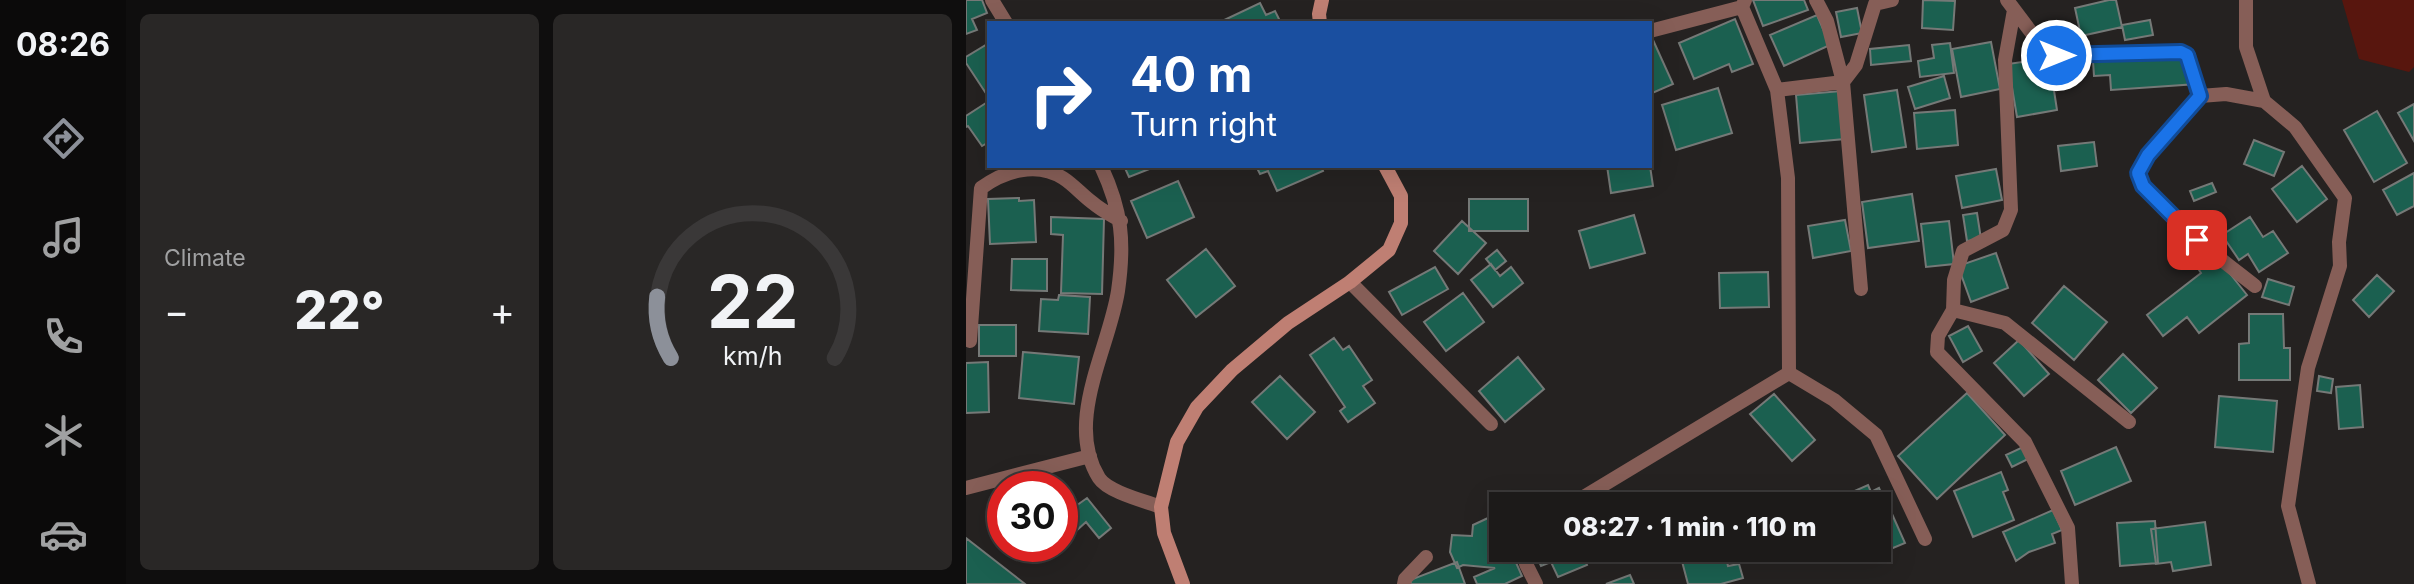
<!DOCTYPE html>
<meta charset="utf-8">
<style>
body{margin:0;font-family:Inter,sans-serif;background:#292726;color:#f1f3f6;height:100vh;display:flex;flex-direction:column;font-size:26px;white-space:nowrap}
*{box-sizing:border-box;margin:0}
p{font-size:23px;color:#a0a1a2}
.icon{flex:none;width:38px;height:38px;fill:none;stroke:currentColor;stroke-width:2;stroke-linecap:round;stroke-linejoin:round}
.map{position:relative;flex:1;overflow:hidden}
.side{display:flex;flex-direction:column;gap:14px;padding:14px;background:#0f0e0e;width:840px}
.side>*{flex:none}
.top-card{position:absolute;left:21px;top:21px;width:665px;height:147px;border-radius:0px;box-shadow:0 7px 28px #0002,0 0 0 2px #3a3838;background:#1a4fa0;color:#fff;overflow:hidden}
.speed{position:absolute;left:21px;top:471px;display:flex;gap:14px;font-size:35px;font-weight:700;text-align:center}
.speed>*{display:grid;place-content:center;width:91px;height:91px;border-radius:50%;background:#1c1a19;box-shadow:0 7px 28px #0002,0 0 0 2px #3a3838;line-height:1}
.speed .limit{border:10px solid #d22;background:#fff;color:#111}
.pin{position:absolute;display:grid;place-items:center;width:60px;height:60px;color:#fff;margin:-30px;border-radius:14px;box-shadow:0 4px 10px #0006}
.me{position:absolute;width:77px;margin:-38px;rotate:90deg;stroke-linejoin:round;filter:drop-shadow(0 0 5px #0008)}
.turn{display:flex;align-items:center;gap:24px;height:147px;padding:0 28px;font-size:32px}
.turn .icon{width:91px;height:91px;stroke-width:2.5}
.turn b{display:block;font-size:49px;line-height:60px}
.big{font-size:52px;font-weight:800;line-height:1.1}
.side .card{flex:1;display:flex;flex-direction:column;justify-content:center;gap:10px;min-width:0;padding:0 24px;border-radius:10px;background:#292726}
.side .dial{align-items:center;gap:0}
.dial svg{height:182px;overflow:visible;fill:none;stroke:#3a3838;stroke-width:7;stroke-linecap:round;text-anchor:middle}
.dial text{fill:#f1f3f6;stroke:none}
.heat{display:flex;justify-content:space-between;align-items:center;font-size:38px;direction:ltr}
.side .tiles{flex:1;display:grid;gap:14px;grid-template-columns:repeat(2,1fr)}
.trip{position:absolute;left:523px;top:492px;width:402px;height:70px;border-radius:0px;background:#1c1a19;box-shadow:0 7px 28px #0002,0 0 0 2px #3a3838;font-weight:800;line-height:70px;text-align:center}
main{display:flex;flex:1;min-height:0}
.tabs{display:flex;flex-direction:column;width:126px;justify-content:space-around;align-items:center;background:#0b0a0a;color:#a0a1a2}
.tabs .icon{width:49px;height:49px}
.tabs .active{color:#8c9099}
.tabs b{font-size:32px;color:#f1f3f6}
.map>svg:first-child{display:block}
.green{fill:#58160e}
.building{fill:#1b6050;stroke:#757977;stroke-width:2}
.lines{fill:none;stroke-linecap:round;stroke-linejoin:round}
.minor{stroke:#865e57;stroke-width:14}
.secondary{stroke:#bf7f73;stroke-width:14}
.route-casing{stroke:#114b97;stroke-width:18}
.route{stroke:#1a73e8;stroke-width:12}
</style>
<main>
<nav class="tabs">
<b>08:26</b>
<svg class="icon active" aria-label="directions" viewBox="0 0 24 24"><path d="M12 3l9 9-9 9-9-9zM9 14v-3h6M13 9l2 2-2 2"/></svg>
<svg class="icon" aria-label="music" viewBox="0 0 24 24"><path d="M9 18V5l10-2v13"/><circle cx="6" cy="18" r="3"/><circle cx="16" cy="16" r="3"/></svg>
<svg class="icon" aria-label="phone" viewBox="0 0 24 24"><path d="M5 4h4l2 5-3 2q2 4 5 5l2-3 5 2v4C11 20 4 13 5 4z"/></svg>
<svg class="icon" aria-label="climate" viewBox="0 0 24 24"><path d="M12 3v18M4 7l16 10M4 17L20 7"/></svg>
<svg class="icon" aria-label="car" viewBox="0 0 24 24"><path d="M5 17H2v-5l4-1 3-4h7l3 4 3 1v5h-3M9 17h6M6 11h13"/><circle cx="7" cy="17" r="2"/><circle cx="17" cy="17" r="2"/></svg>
</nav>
<section class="side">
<div class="tiles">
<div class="card"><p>Climate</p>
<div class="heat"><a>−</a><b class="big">22°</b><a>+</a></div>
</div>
<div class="card dial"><svg viewBox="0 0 100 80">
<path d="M14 69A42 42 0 1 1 86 69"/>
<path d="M14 69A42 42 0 0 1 8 42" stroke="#8c9099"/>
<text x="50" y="56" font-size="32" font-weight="700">22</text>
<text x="50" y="72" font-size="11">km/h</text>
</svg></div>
</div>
</section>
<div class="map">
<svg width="1448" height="584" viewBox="0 0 1448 584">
<rect width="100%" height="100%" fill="#252221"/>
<path class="green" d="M1376,0h72v67l-5,5 -50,-13z"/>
<path class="building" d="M0,0h16l5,13 -15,6 5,11 -11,4z
M787,0h51l4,10 -45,16z
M957,0l32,1 -2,29 -31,-2z
M1143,0h7l6,27 -41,9 -6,-28z
M294,3l6,12 9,-4 6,12h-63z
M891,8l5,25 -21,4 -5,-25z
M851,15l13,30 -46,21 -14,-31z
M769,19l18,45 -21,8 -3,-8 -35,15 -15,-36z
M1184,20l3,15 -28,5 -3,-15z
M687,40l20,44 -23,10v-52z
M1025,42l9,47 -39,8 -9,-48z
M23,43v55l-23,-35v-6z
M984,43l4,30 -34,4 -2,-16 16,-3 -2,-13z
M943,45l2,16 -40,4 -1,-16z
M1229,54l2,30 -86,6 -1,-15 -16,1 -1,-15z
M1083,58l8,52 -40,7 -9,-53z
M978,76l6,22 -35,11 -7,-22z
M752,88l14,45 -56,17 -14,-45z
M931,90l9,57 -34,5 -8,-57z
M875,91l4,48 -45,4 -4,-48z
M23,101v41l-7,4 -14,-20 -2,1v-11z
M1448,104v37l-16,-28z
M989,110l3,35 -41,4 -3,-36z
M1411,111l30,52 -33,19 -30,-52z
M1288,140l30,12 -10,24 -30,-12z
M1128,142l3,24 -36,5 -3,-25z
M158,166h33l-28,11z
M290,166h65l2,5 -46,20 -9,-20 -8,3z
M641,166h43l3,20 -42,7z
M1336,166l25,33 -30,23 -25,-33z
M1030,169l6,31 -40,8 -6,-32z
M1448,173v33l-17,9 -14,-25z
M212,181l16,36 -47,21 -16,-37z
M1246,183l4,9 -22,9 -4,-10z
M946,194l7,47 -51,7 -6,-46z
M53,198v3l15,-1 2,42 -46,2 -2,-45z
M503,199h59v32h-59z
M1011,213l4,26 -14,2 -4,-26z
M668,215l11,38 -55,15 -11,-37z
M85,217l53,2 -2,75 -41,-1 2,-58 -12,-1z
M1284,217l13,20 10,-6 15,22 -29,19 -11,-18 -9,6 -17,-25z
M879,220l6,31 -38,7 -5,-32z
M496,221l24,22 -28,31 -24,-23z
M983,221l5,43 -28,3 -5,-43z
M240,249l29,37 -39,31 -29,-37z
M531,250l9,11 -11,9 -9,-11z
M1030,253l12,35 -37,14 -13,-36z
M1250,256l31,39 -48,38 -12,-16 -24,19 -16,-21 54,-42 -2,-3z
M46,259h35v32l-36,-1z
M525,264l9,12 11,-9 12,16 -30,24 -22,-27z
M469,267l13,22 -46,26 -13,-23z
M802,272l1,35 -49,1 -1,-35z
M1411,275l17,16 -25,26 -16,-17z
M1302,279l26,8 -5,18 -27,-8z
M1098,286l43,36 -33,38 -42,-37z
M497,293l21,29 -38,29 -22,-29z
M93,295l31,2 -2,37 -49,-3 2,-32 17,1z
M1283,314h34l1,34h6v32h-51v-36l10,-1z
M13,325h37v31h-37z
M1002,326l14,25 -19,11 -14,-26z
M368,338l9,12 6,-4 23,34 -9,6 12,17 -27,19 -8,-11 5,-4 -35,-52z
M1053,340l30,34 -25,22 -30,-33z
M57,352l56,5 -5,47 -55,-6z
M1157,354l34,34 -26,25 -33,-33z
M552,357l26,32 -39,33 -26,-31z
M22,362l1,50 -23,1v-50z
M314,376l35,36 -28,27 -35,-37z
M1353,376l14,3 -2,14 -14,-2z
M1394,385l3,42 -24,2 -3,-42z
M1001,393l38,42 -68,64 -39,-43z
M808,394l41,46 -23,21 -42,-47z
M1253,396l58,5 -4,51 -58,-5z
M1057,447l5,12 -16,8 -6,-12z
M1150,447l15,34 -56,24 -14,-34z
M1035,472l7,18 -5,2 11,28 -41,17 -19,-46z
M902,485l3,7 8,-4 10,25 -9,4v-13h-46l-2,-3z
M121,498l24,30 -12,10 -13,-16 -20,18 -4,-6v-18z
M1087,510l9,20 -10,4 3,9 -26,9 -13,9 -13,-29z
M522,513l14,2v35h13l-1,2 -11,5 11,1 8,18 -17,8h-28l-3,-7 21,-9 -32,-3 -6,3 -7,-16 2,-17 20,1 1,-11 15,-7z
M926,514l13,29 -43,18 -5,-11h23v-31z
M1189,521l3,42 -38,3 -3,-43z
M1239,522l6,43 -38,6 -2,-9 -15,2 -5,-35z
M0,538l59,46h-59z
M0,538l59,46h-59z
M568,550h47l6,15 -29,12 -7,-15 -10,4z
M713,550h45l4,16 11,-2 4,14 -22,6h-33z
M491,562l8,22h-54l-1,-4z
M664,575l4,9h-28z"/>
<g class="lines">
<path class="minor" d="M26,0l14,23
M850,0l11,21 16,61 13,-17 19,-61 17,-4
M1041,0l30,40 19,15 125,-3 6,4 13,40 26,-2 38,7
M1280,0v47l18,54 31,26 50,71 -6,44 1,24 -32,102 -20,138 21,78
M1048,10l-9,50 6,150 -8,20 -40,21 -9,29 -1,30 -15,26 -1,16 88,90 43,86 4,56
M684,31l92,-24
M811,90l66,-8 18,207
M1234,96l-52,59 -10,18c12,35 87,89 117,113
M135,166c21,45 24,76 17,125 -9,58 -54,131 -19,187 9,14 46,23 62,29
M384,282l141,142
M987,310l52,13 124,99
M4,341l11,-153c23,-17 56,-27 82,-10 11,7 20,18 30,25 8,7 18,12 28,18
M823,373l45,27 42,35 49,104
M0,488l124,-32
M606,504l217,-131 -1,-195 -11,-88 -35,-83 3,-7
M557,550l3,14 10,20
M438,584l1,-5 21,-22"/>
<path class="secondary" d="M354,23l-1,-9 3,-14
M217,584l-19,-51 -3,-26 16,-65 20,-35 35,-37 56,-47 62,-41 39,-32 12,-27v-27l-16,-30"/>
</g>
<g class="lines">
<g class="route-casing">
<path id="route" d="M1090,55l125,-3 6,3 13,41 -52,59 -10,18 5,13 54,54"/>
</g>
<use href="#route" class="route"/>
</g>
</svg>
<div class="speed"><div class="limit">30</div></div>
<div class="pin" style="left:1231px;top:240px;background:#d93025"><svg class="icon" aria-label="arrive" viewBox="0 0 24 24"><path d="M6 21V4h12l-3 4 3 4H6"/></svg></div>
<svg class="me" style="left:1090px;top:55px" viewBox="-20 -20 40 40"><circle r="17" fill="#1a73e8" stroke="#fff" stroke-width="3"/><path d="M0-11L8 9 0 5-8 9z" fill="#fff"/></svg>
<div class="trip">08:27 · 1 min · 110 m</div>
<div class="top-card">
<div class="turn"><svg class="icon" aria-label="right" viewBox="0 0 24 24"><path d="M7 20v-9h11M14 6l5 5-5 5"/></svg><div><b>40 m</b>Turn right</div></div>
</div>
</div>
</main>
